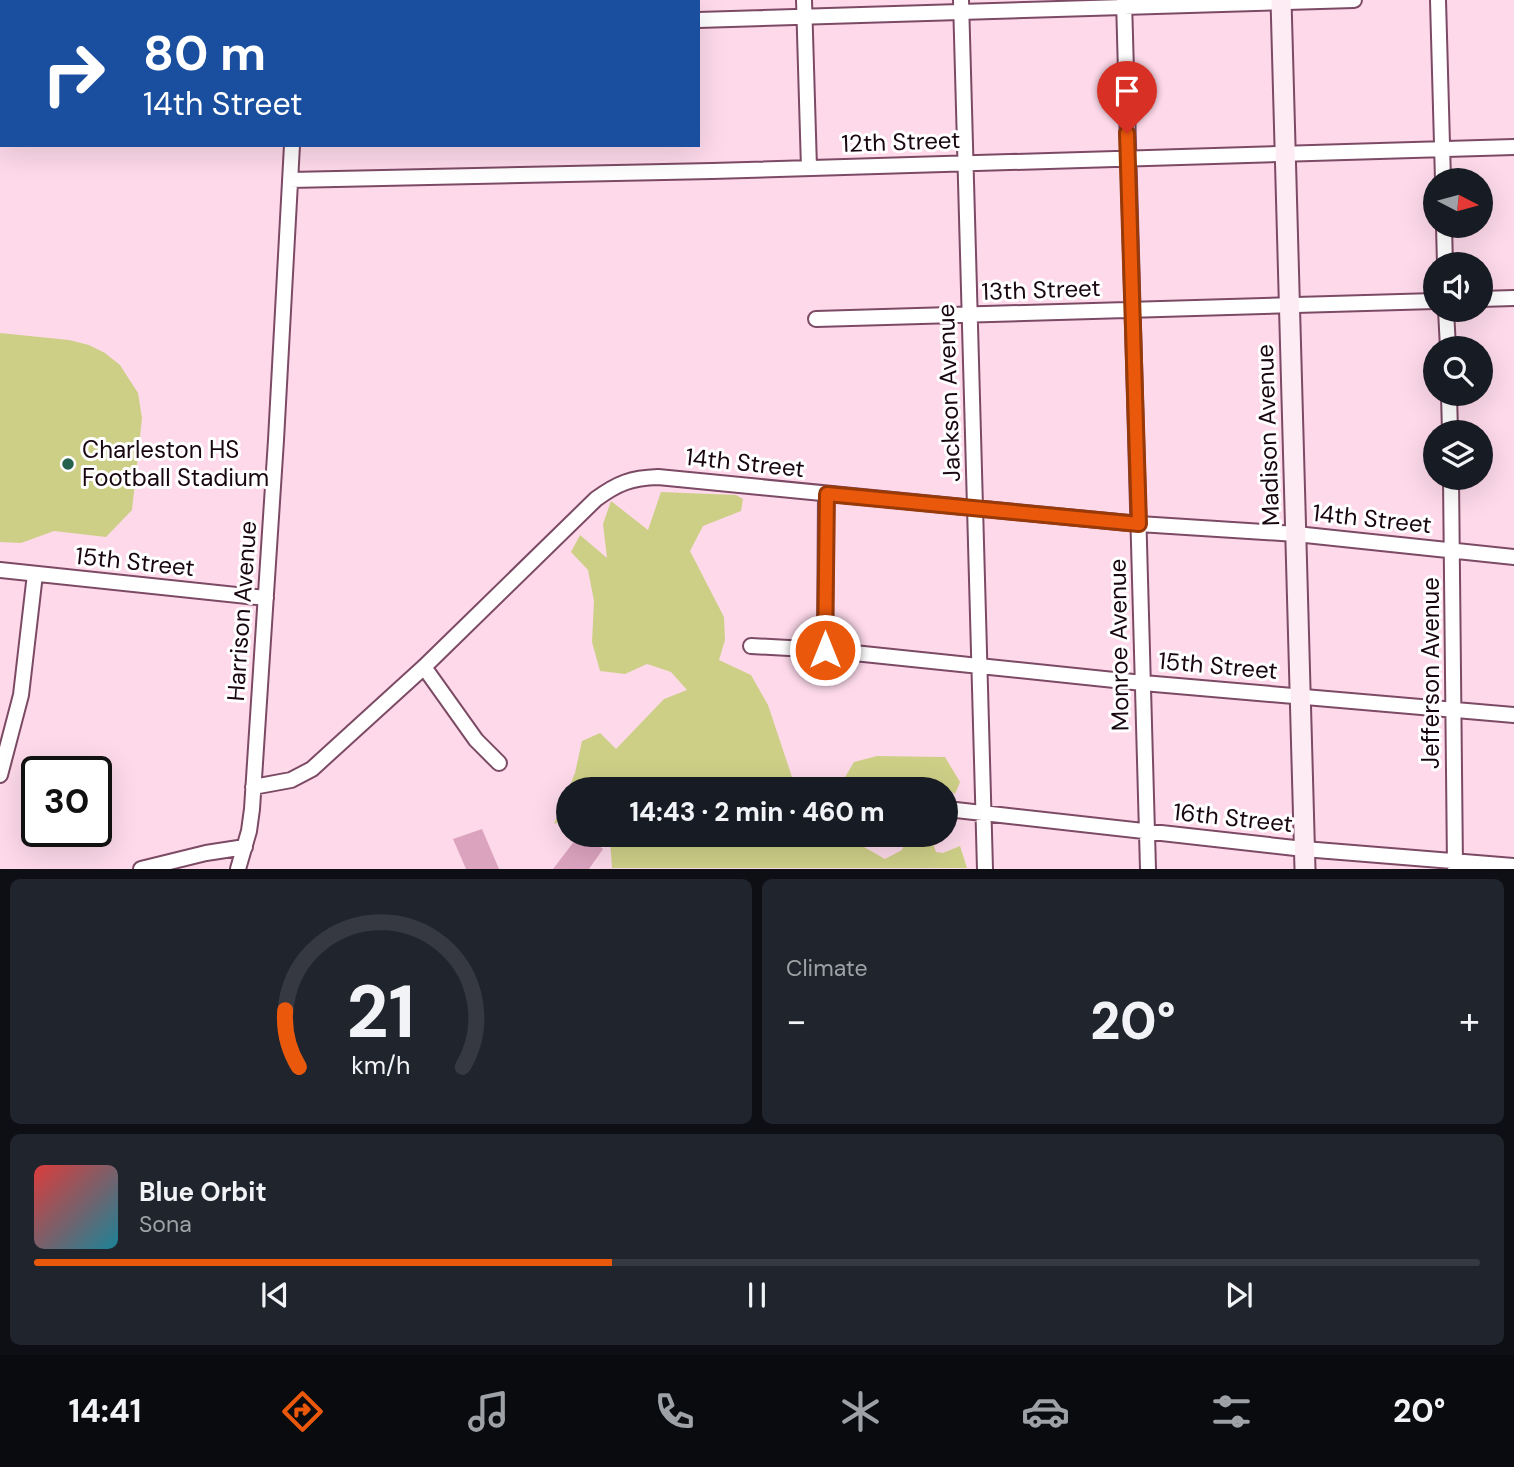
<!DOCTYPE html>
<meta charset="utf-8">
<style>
body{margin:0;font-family:"DM Sans",sans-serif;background:#20242c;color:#f1f3f6;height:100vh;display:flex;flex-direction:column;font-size:26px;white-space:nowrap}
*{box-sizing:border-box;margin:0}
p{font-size:23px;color:#9ea1a6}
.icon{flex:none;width:38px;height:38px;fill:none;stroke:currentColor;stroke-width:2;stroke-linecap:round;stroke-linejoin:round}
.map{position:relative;height:869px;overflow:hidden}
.details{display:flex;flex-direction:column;gap:10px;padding:10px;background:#0d0f14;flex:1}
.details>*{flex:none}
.banner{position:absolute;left:0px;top:0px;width:700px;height:147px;box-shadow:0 7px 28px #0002;background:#1a4fa0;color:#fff;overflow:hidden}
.needle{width:46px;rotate:96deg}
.tools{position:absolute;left:1423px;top:168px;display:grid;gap:14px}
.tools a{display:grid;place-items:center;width:70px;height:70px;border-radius:50%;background:#171b24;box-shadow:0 7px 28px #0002;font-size:35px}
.speed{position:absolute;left:21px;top:756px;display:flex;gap:14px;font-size:35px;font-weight:700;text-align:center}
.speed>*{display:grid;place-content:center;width:91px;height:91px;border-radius:50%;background:#171b24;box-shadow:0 7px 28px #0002;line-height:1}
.speed .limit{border:4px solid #111;border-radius:10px;background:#fff;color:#111}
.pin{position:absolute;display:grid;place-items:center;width:60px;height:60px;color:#fff;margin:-72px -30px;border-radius:50% 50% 50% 0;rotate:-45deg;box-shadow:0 0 7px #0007}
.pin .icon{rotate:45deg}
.me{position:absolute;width:77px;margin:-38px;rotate:0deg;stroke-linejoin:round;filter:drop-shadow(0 0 5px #0008)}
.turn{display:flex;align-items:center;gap:24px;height:147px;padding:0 28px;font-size:32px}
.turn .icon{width:91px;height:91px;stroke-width:2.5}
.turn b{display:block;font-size:49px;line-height:60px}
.big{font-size:52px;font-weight:800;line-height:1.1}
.details .tile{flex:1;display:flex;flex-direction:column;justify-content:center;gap:10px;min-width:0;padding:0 24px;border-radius:10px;background:#20242c}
.details .dial{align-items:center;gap:0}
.dial svg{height:182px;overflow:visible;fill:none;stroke:#363941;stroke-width:7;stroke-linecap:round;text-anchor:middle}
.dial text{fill:#f1f3f6;stroke:none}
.song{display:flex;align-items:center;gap:21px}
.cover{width:84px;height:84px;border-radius:10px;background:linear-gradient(135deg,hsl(0 70% 55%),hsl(190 70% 35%))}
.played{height:7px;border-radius:4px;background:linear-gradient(90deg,#ea580c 40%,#363941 40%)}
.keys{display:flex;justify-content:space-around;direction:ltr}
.heat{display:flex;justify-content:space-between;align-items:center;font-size:38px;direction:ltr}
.details .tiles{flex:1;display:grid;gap:10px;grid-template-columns:1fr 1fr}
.tile:last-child{grid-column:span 2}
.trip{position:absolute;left:556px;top:777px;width:402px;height:70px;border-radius:35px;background:#171b24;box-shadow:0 7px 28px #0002;font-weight:800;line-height:70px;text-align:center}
.dock{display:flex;height:112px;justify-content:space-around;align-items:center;background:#090b0e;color:#9ea1a6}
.dock .icon{width:49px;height:49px}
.dock .on{color:#ea580c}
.dock b{font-size:32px;color:#f1f3f6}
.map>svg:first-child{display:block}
.green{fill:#cecf87}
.building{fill:#dca3bf}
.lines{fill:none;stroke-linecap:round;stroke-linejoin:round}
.street-casing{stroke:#7c4a64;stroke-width:18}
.secondary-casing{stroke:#7c4a64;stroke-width:23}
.street{stroke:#fff;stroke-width:14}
.secondary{stroke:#feecf4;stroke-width:19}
.route-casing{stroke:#983908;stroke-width:18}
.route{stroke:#ea580c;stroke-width:12}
.poi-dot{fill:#25624e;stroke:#fff;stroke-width:2.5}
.labels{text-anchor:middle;stroke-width:6;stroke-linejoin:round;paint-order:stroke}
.street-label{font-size:24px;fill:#180610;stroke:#fff}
.poi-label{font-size:24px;fill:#180610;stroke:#fff;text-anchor:start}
</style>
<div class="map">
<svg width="1514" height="869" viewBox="0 0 1514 869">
<rect width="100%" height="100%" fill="#fdd9ea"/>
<path class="green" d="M0,333l69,7 20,5 16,8 15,12 18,28 4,25 -10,92 -26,27 -52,-6 -33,12 -21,-1z
M661,492l75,3 7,4 -2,12 -38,15 -13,25 34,66 1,23 -6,20 32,15 17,30 28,84h-227v30l-15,5 21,-51 7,-32 18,-8 16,16 48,-50 23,-9 -16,-18 -24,-8 -22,10 -25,-3 -8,-29 2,-41 -6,-31 -17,-18 9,-17 27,23 -4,-34 8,-23 37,29z
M877,756l68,1 15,25 -5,12 -23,-16 -4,11h-90l16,-27z
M603,835h255l-1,8 28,16 17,-9 6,-15h22l6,17 7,1 17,-7 7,22h-355l-2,-29z"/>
<path class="building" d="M482,829l17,40h-33l-13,-30z
M579,835h6l18,14 -14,20h-36z"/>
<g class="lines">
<g class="street-casing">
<path id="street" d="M804,0l5,168
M961,0l24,869
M1124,0l24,869
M1438,0l5,180
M300,2v-2
M0,11h2
M698,20l656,-20
M290,180l422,-9 802,-24
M1444,226l1,38
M1480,299l34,-1
M1446,310l2,38
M816,319l619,-18
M1449,394l1,38
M1451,478l4,389
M0,570l266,28
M751,646l74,4 318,33 371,32
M825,650l1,-156
M424,667l52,73 23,23
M0,775l21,-80 14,-121
M253,787l38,-7 21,-11 112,-102 172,-168c22,-16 35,-21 62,-22l481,47 157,10 218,23
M947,809l357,40 210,17
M141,869l65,-16 39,-6
M238,869l11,-38 3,-22 24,-369 16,-295"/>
</g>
<g class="secondary-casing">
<path id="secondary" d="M1281,0l24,869"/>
</g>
<use href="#street" class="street"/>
<use href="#secondary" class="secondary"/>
</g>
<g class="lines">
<g class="route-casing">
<path id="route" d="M825,650l2,-156 312,30 -12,-391"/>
</g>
<use href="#route" class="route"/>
</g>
<circle class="poi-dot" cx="68" cy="464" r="7"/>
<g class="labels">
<g class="street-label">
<text transform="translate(901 142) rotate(-2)" y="8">12th Street</text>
<text transform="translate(1041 290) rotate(-2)" y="8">13th Street</text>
<text transform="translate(949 393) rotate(-92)" y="8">Jackson Avenue</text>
<text transform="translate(1268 435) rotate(-92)" y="8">Madison Avenue</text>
<text transform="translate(745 463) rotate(6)" y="8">14th Street</text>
<text transform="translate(1372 519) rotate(6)" y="8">14th Street</text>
<text transform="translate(135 562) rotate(6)" y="8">15th Street</text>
<text transform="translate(242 611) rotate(-86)" y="8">Harrison Avenue</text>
<text transform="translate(1119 645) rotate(-91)" y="8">Monroe Avenue</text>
<text transform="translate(1218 666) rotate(5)" y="8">15th Street</text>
<text transform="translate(1431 673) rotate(-90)" y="8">Jefferson Avenue</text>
<text transform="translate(1233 818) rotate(6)" y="8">16th Street</text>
</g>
<g class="poi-label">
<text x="82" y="458">Charleston HS<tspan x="82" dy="28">Football Stadium</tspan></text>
</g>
</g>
</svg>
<div class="tools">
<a><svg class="needle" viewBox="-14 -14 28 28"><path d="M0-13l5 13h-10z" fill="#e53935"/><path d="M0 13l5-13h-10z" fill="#9ea1a6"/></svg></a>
<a><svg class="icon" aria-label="sound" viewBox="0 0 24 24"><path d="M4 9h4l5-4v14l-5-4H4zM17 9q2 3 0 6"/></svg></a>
<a><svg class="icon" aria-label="search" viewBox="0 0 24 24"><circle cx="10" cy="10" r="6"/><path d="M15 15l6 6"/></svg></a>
<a><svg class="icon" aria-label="layers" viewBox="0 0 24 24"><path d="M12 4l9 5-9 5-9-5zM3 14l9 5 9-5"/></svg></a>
</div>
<div class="speed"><div class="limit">30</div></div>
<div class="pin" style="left:1127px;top:133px;background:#d93025"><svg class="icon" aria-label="arrive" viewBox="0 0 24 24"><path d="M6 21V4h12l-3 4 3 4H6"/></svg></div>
<svg class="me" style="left:825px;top:650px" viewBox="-20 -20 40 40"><circle r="17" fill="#ea580c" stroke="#fff" stroke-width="3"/><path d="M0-11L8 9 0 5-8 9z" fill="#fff"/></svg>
<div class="trip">14:43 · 2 min · 460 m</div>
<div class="banner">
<div class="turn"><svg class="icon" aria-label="right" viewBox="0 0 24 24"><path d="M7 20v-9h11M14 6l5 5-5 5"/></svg><div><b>80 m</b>14th Street</div></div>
</div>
</div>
<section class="details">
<div class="tiles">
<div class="tile dial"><svg viewBox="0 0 100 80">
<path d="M14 69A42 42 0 1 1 86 69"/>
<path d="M14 69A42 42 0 0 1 8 44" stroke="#ea580c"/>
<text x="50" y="56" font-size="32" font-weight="700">21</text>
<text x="50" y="72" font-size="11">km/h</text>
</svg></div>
<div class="tile"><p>Climate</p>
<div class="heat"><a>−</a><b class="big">20°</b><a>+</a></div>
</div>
<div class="tile">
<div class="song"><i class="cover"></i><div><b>Blue Orbit</b><p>Sona</p></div></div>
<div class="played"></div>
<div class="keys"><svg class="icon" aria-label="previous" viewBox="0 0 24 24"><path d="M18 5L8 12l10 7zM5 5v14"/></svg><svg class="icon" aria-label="pause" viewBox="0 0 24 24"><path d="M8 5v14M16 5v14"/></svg><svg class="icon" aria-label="next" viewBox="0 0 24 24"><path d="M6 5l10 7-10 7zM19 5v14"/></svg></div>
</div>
</div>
</section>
<nav class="dock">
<b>14:41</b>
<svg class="icon on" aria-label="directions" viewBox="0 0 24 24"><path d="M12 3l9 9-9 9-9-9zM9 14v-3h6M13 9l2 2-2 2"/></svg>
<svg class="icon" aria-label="music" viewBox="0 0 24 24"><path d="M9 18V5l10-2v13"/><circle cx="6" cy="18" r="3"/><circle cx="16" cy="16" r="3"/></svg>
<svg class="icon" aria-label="phone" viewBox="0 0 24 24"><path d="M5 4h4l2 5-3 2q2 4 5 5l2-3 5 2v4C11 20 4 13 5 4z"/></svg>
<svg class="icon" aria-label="climate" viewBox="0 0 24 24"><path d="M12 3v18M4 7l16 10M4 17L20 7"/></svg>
<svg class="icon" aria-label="car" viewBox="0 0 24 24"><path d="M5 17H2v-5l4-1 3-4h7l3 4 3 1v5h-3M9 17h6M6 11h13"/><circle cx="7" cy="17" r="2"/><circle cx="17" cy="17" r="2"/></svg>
<svg class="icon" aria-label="filters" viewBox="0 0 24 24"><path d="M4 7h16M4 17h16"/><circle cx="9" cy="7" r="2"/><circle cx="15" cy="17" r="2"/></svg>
<b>20°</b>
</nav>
